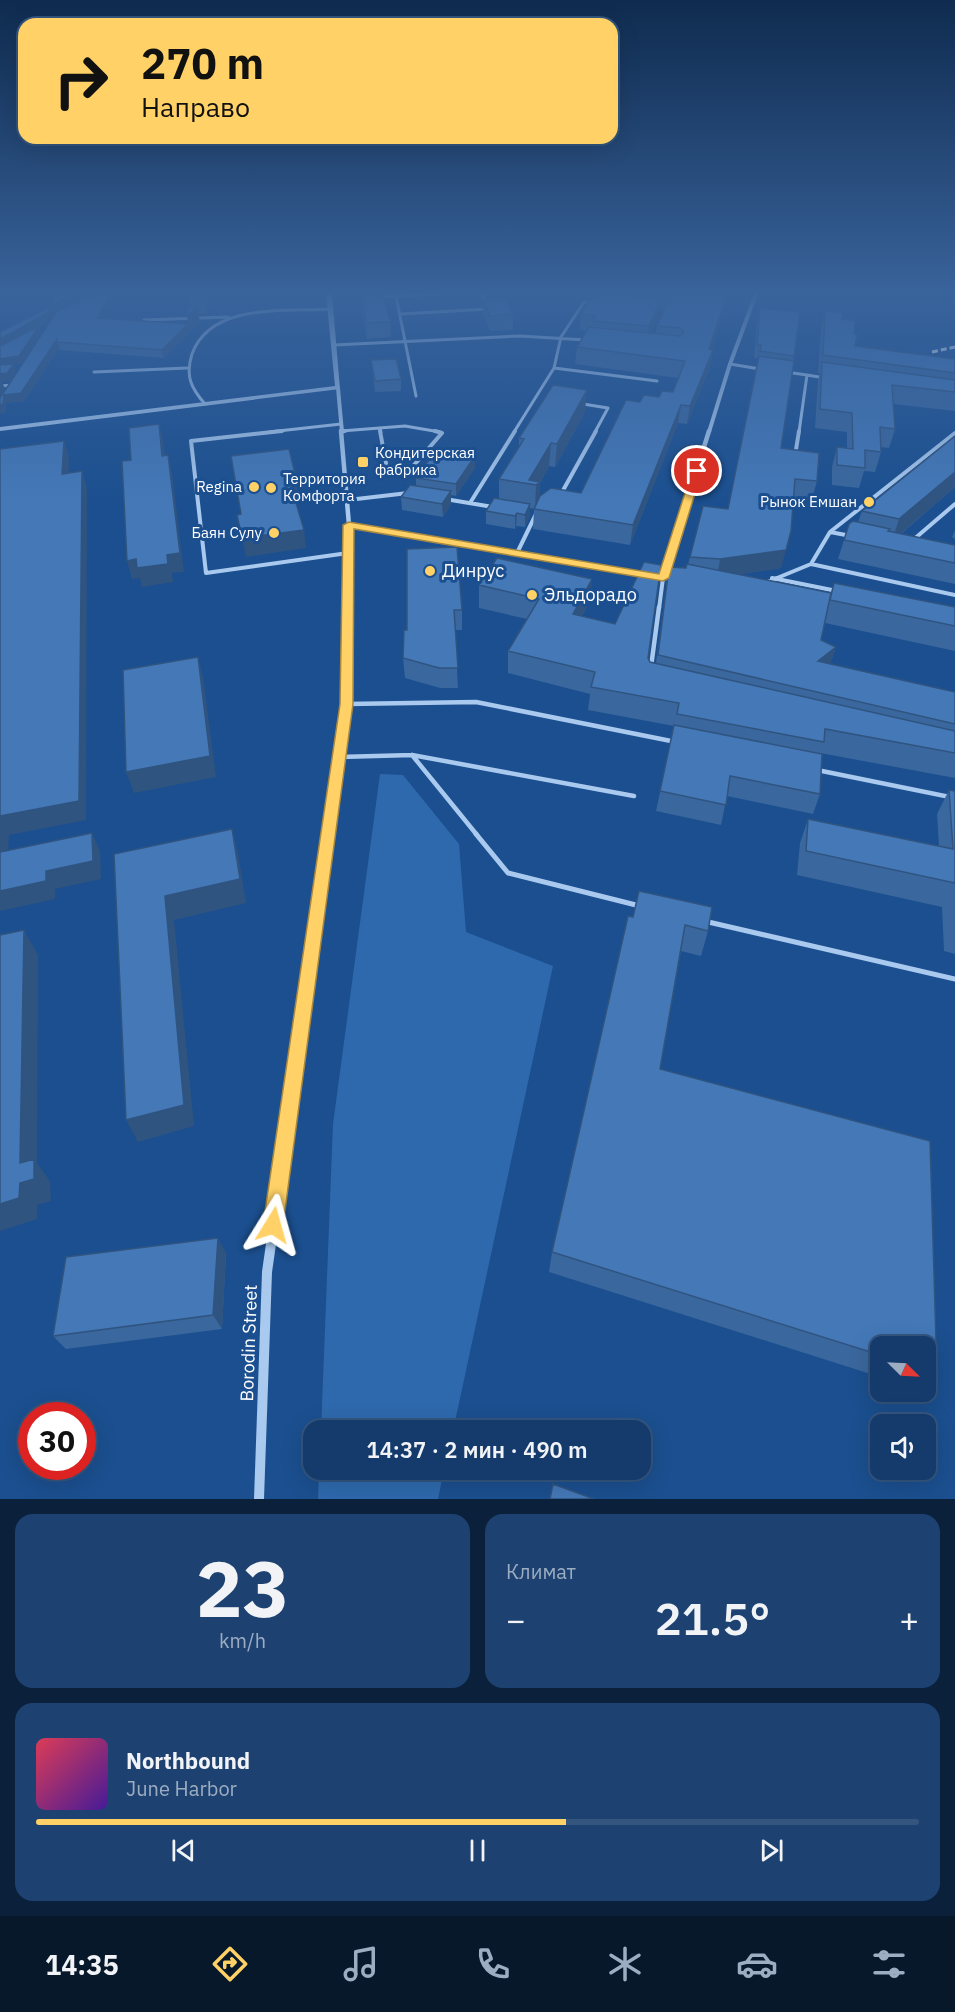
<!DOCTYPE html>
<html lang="ru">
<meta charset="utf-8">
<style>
body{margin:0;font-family:"IBM Plex Sans",sans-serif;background:#1d4271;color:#f1f3f6;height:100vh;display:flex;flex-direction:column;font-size:22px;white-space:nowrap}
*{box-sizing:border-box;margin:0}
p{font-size:20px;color:#9dadc1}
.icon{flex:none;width:33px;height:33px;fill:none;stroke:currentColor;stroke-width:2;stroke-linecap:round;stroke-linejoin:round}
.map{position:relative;height:1499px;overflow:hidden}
.drawer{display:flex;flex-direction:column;gap:15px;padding:15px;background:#0b203b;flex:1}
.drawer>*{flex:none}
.guide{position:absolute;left:18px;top:18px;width:600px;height:126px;border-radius:18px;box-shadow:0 6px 24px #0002,0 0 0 2px #33557e;background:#ffd166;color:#111;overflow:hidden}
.needle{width:39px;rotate:114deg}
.tools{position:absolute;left:870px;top:1336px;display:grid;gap:12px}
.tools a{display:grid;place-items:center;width:66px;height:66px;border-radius:12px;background:#143b6b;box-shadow:0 6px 24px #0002,0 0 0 2px #33557e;font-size:30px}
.speed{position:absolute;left:18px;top:1402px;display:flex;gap:12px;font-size:30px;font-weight:700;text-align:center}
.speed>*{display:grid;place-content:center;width:78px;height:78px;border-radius:50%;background:#143b6b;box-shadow:0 6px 24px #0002,0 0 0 2px #33557e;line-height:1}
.speed .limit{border:9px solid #d22;background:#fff;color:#111}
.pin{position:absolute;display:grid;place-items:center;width:51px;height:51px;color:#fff;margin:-26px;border:3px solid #fff;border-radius:50%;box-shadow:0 2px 6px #0007}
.me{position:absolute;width:66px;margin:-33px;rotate:8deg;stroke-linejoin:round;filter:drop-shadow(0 0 4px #0008)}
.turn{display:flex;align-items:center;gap:21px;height:126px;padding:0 24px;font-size:27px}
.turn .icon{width:78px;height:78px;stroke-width:2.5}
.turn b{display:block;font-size:42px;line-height:51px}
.big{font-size:45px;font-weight:600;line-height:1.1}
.drawer .widget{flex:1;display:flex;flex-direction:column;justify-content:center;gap:9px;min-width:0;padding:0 21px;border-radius:18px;background:#1d4271}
.drawer .dial{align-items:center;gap:0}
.dial b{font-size:78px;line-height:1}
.song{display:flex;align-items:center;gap:18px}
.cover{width:72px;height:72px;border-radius:9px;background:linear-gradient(135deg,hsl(350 70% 55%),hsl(260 70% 35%))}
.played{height:6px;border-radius:3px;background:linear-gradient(90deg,#ffd166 60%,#33557e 60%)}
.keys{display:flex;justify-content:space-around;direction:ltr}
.heat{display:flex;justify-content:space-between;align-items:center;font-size:33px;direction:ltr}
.drawer .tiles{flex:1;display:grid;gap:15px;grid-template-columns:1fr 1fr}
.widget:last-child{grid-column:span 2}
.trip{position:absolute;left:303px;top:1420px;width:348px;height:60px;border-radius:18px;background:#143b6b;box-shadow:0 6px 24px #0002,0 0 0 2px #33557e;font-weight:600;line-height:60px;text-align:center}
.menu{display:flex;height:96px;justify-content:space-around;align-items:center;background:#08182b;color:#9dadc1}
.menu .icon{width:42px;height:42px}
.menu .current{color:#ffd166}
.menu b{font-size:27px;color:#f1f3f6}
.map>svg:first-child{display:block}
.green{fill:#2e69ad}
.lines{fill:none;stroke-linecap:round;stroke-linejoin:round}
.service-far3{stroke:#a9c9ee;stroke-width:3}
.service-far2{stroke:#a9c9ee;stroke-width:4}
.service-far1{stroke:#a9c9ee;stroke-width:4.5}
.service{stroke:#a9c9ee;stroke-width:5}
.minor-far4{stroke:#a9c9ee;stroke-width:4}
.minor-far3{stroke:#a9c9ee;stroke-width:4.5}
.minor-far2{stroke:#a9c9ee;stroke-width:6}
.minor-far1{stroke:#a9c9ee;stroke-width:8}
.minor{stroke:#a9c9ee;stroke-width:10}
.tertiary{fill:#a9c9ee;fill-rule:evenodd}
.rail{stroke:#fff;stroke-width:3;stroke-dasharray:6 3;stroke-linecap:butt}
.wall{fill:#3a679d;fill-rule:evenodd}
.shaded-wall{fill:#305480}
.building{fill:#4478b7;stroke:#305480;stroke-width:1.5}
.route{fill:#ffd166;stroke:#a68842;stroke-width:1.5}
.poi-dot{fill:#ffd166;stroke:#1b4f8f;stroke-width:2}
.labels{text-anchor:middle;stroke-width:6;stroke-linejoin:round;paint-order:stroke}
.far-poi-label{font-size:15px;fill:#fff;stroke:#1b4f8f;text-anchor:end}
.poi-label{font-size:18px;fill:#fff;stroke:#1b4f8f;text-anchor:start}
.street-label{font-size:18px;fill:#fff;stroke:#1b4f8f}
</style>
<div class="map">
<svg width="955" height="1499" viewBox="0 0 955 1499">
<rect width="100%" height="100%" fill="#1b4f8f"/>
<path class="green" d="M380,774l23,1 56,69 7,88 87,34 -100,465h-132l12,-307z
M319,1470h125l-6,29h-120z"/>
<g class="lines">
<path class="service-far3" d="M396,296l20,100
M379,297l57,-3
M401,314l87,-5 -6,-15
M144,320l84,-3
M334,345l186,-9 66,4
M730,364l30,5
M554,368l103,13
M94,372l93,-4
M786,372l21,3
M0,386l13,-1
M205,404c-14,-16 -20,-28 -13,-50 19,-52 94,-42 139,-45
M583,404l25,4 -13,24
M380,428l1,4
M341,431l64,-5 35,6
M269,432l72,-8
M514,432l40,-64 7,-31 23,-35 10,1
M799,432l8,-57 18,3"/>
<path class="service-far2" d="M282,431l-91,10 15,132 142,-20
M341,431h4
M380,431l8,43 19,-1 35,-40 -7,-2
M795,456l4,-25
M561,494l35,-63
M445,499l48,8
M348,500l60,-7
M470,503l45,-72
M830,532l21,4
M913,540l42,-36
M517,553l19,-39
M811,564l144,31
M772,578l65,13
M765,583l46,-19 19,-32 125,-99
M659,609l4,-31 10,1"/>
<path class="service-far1" d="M651,667l8,-60
M347,704l129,-2 200,40
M412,755l65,80
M339,757l73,-2 222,41
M817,770l138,28"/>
<path class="service" d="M476,834l32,39 132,33
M704,921l251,58"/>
<path class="minor-far4" d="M338,388l4,44
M709,432l21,-68 26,-70"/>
<path class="minor-far3" d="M341,431l8,94 -1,84
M349,525l314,53 46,-147"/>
<path class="minor-far2" d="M328,835l19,-131 1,-97"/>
<path class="minor-far1" d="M288,1126l41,-292"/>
<path class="minor" d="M259,1499l8,-227 21,-147"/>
<path class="tertiary" d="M326,294h6l8,95 -340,42v-4l335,-41z"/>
<path class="rail" d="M932,352l23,-5"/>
</g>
<path class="wall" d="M51,294h66l-14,24 85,6 2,8 -26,26 -105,-8v-2l-35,53 -18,2 -1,10h-5v-15l57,-87h-1l-3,-12 5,-4z
M360,294l30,28 1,15 -24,2 -6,-33z
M584,294h145l-18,56h2l-3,17 -23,57 -9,-1 -48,122 -97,-16 1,-20 -4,-1v8l-5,11 -9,-1 -1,3 -29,-5v-13l13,-12v-20l20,-32v-9l66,-26 -30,55 -6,-1 -9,17 -1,15 42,-5 59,-91 33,-10 5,-14 -103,-14 2,-17 10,-16 -7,-1 1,-16 10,-16 -7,-1zM660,307h5l-8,19 -1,7h-5l8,-19z
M226,296l-19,18h-9l2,8 -10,9 -3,-15 4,-10 -2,-7z
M483,300l30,14v16l-23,1 -7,-16z
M760,308l34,48 -13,92 36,33 -5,18 -18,-2 -13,71 -42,6 92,19 3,-10 121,24v44l-130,-28 -4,17 15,7 -6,17 125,28v86l-135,-25v41l-7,20 -86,-18 -6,29 -65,-14 18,-85 -86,-16 2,-16 -82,-21v-22l19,-32 -48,-11v-23l111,16 -8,15 66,42 2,4 6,1 13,-96 17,1 2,-4 2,-7 38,-48 30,-151h-4l3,-38z
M825,311l17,8 12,15 1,12 100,13v52l-62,-7 2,25 -6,19 -8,-1v5l-6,20 -11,-1 -5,17 -27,-3v-18l5,-20 10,1v-16l-32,-4 3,-48 2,-7h-2l3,-45z
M371,360l30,19v12l-26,1z
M955,436v51l-54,47 54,11v39l-117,-25 11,-35 9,-2 4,-11z
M475,468l-19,28 -5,-1v9l-8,13 -41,-7 -1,-13 15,-11v-8z
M955,530v9l-3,-2z
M407,549l55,61v20h-7l3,58h-18l-35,-10 -2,-20 4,-28z
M949,790l6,1v163l-11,-3 -2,-44 -145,-32 3,-32 8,-24 131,27 -2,-32z
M639,891l73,16 -4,24 -7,25 -20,-5 -21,118 270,72 7,232 -11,10v-36h-46v30l-331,-105 3,-20 76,-336 5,1z
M226,1253l-4,76 -156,20 -13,-13z"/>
<path class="shaded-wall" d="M76,294h14v2l-34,15 -2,-7z
M111,294h6l-18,31 -2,-7z
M209,294h16l1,2 -19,18 -2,-15z
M727,294h2l-23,73 3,-18z
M661,299l-2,15 -12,28 2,-16z
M51,306l2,8 -5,7 -9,6 2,6 -20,31 -7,1 2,7 -6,9 -8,1 3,7 -5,8v-58z
M197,306l3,16 -10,9 -3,-15z
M188,324l2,8 -26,26 -2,-8z
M57,339l2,9 -35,53 -18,2 -1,10h-5v-8l4,-10z
M713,350l-3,17 -23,57 3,-18z
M587,390l-2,22 -30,55 2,-23z
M681,405l-3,18 -48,122 3,-20z
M159,424l4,17 4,33 -5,-18z
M64,441l5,16 -1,33 -6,-16z
M551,443l-2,23 -9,17 -1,23 -4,3 1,-24 -7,-5z
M168,455l4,18 12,99 -12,1 1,9 -31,5 -2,-9 -8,1 -5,-18 40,-6z
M475,456v12l-19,28v-12z
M82,471l5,17 -1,332 -77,15 -2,36 -7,-12v-43z
M955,472v15l-63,54 7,-22z
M296,478l3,18 -7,1 -3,-18z
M451,491v13l-8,13 -1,-13z
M530,504v12l-5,11v-12z
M517,513l-1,13 -1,3v-13z
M304,530l2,18 -60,9 -4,-19z
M786,550l-5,18 -64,10 3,-19z
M592,579l-2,22 -19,36 2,-23z
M836,647l-8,23 -10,-9z
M198,657l5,20 13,100 -82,16 -8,-21z
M232,829l6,24 8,50 -72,17 20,206 -56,16 -12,-22 39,-224z
M92,833l8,18 1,28 -46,10v10l-55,12v-20l46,-20z
M24,930l14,25 -1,208 13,18 1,20 -14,4v14l-37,12v-27l20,-41z
M218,1238l8,15 -4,76 -9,-14z"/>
<path class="building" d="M60,294h16l-22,10 -1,-5z
M92,294h19l-14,24 91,6 -26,26 -105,-8v-3l-36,54 -17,2 -1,9 -3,1v-7l57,-87 35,-16z
M190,294h19l-4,5h-16z
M361,294h22l7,28 -24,1z
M594,294h21l46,5 -12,27 -55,-5 2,-5 -15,-2z
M670,294h57l-18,55 4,1 -23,56 -9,-1 -48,120 -99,-16 6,-13 11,-8 30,5 45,-93 14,2 4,-7 15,2 3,-6 11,1 12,-31 -108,-14 12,-20 91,9 4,-4 -3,-4 -24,-2 14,-30z
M506,298l7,16 -23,2 -7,-16z
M51,306l-5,8 -46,25v-7z
M197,306l-10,10 1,-9z
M760,308l40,4 -6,44 -34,-5 1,-6h-4z
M825,311l18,2 -1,6 13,2 -1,13 3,1 -2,11 100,13v14l-132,-18z
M39,326l-20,30 -19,3v-13z
M759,356l35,5 -13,87 38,5 -2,28 -22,-2 -4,52 -5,19 -66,9 -30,-2 13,-51 25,3z
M396,359l5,20 -26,2 -4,-21z
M822,362l133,18v12l-63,-7 3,44 -15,-2 1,25 -16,-2v18l-28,-3v-18l16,2 -1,-36 -32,-4z
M14,364l-7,9 -7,1v-9z
M553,385l34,5 -30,54 -6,-1 -22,37 11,2 -4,3 -37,-6 25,-40 -5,-1z
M159,424l3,32 6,-1 12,98 -13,2 1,9 -31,4 -1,-9 -9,2 -5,-100 9,-1 -2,-32z
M955,436v36l-56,47 -37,-8z
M64,441l-2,33 20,-3 -3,330 -79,15v-367z
M289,449l7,29 -7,1 15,51 -62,8 -5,-23 4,-1 -10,-58z
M436,450l39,6 -19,28 -40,-6z
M410,485l41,6 -9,13 -41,-7z
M494,498l36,6 -5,11 -8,-2 -2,3 -29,-5z
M853,521l37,8 -2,2 67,14v18l-111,-23 5,-16z
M457,547l5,63h-8l4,58h-19l-36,-10 1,-28h3v-81z
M497,558l95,21 -19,35 42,10 29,-62 17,3 -13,93 2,4 305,69v22l-130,-24 -1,13 -147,-28 2,-11 -88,-16 4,-15 -87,-21 31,-52 -60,-14z
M687,564l144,29 -10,47 15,7 -18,14 137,31v32l-297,-69 11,-88 17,1z
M834,583l121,24v19l-125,-26z
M198,657l12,99 -84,16 -3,-102z
M674,725l148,29 -2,40 -90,-18 -4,29 -66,-14z
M949,790l6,1v92l-149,-32 2,-32 145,30z
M232,829l8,50 -75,17 19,209 -58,15 -12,-266z
M92,833l1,28 -47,10v10l-46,10v-39z
M639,891l73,16 -4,24 -23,-6 -25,144 270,72 7,232 -11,-3v-23h-46v8l-328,-103 76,-336 5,1z
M24,930l-4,233 14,-4v20l-14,4 -1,15 -19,6v-269z
M218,1238l-5,77 -160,21 13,-79z
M553,1484l41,15h-44z"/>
<linearGradient id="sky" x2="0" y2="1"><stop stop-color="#0f2b4f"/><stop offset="0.58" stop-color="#39639b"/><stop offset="1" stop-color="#39639b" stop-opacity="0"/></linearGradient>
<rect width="955" height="504" fill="url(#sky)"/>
<path class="route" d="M697,468l5,3 -33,107 -6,3 -309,-52 -1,175 -70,521 -3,8 -7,3 -7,-3 -3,-8 77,-521 3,-179 6,-3 310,52 33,-103z"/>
<g class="poi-dot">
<rect x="357" y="456" width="12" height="12" rx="3"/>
<circle cx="254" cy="487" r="6"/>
<circle cx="271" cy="488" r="6"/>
<circle cx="869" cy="502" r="6"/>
<circle cx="274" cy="533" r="6"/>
<circle cx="430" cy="571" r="6"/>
<circle cx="532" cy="595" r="6"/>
</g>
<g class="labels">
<g class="far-poi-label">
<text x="375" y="458" text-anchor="start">Кондитерская<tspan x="375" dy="17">фабрика</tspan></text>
<text x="283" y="484" text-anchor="start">Территория<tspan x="283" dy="17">Комфорта</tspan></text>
<text x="242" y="492">Regina</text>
<text x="857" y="507">Рынок Емшан</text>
<text x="262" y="538">Баян Сулу</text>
</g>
<g class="poi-label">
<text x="442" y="577">Динрус</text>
<text x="544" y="601">Эльдорадо</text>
</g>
<g class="street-label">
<text transform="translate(249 1343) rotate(-88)" y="6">Borodin Street</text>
</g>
</g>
</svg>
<div class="tools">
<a><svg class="needle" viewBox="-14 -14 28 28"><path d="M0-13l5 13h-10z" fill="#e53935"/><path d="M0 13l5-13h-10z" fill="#9dadc1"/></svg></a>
<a><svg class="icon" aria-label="sound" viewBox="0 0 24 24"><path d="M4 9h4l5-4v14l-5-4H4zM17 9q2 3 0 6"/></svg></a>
</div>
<div class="speed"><div class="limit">30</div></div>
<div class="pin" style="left:697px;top:471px;background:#d93025"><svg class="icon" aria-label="arrive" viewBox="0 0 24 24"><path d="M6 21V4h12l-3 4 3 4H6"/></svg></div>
<svg class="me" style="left:273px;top:1225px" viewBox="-20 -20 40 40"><path d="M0-17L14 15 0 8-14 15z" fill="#ffd166" stroke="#fff" stroke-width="4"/></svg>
<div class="trip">14:37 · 2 мин · 490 m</div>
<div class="guide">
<div class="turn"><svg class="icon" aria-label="right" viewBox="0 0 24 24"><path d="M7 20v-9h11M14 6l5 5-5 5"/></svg><div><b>270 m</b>Направо</div></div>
</div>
</div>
<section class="drawer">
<div class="tiles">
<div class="widget dial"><b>23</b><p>km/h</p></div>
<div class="widget"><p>Климат</p>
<div class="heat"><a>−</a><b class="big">21.5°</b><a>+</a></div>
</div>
<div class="widget">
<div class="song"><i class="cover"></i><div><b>Northbound</b><p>June Harbor</p></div></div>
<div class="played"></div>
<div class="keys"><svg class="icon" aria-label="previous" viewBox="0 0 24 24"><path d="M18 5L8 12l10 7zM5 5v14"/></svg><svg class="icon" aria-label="pause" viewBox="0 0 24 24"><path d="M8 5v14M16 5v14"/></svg><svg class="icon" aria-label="next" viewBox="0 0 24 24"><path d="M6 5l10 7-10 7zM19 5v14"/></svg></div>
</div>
</div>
</section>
<nav class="menu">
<b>14:35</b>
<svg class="icon current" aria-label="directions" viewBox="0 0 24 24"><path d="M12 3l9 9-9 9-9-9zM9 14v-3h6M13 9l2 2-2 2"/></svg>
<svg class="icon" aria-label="music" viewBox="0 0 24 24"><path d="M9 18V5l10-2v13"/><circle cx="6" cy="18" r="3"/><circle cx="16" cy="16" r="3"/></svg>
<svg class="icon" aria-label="phone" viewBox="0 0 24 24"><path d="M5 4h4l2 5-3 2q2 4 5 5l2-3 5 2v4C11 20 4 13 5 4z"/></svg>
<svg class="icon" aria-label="climate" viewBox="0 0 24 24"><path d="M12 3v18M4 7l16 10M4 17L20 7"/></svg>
<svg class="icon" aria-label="car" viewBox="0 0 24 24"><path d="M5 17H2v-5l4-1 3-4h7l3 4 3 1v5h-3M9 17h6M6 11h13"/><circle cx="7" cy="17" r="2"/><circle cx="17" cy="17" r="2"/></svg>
<svg class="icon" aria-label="filters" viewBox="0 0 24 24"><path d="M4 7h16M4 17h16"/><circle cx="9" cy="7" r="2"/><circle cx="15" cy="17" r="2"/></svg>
</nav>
